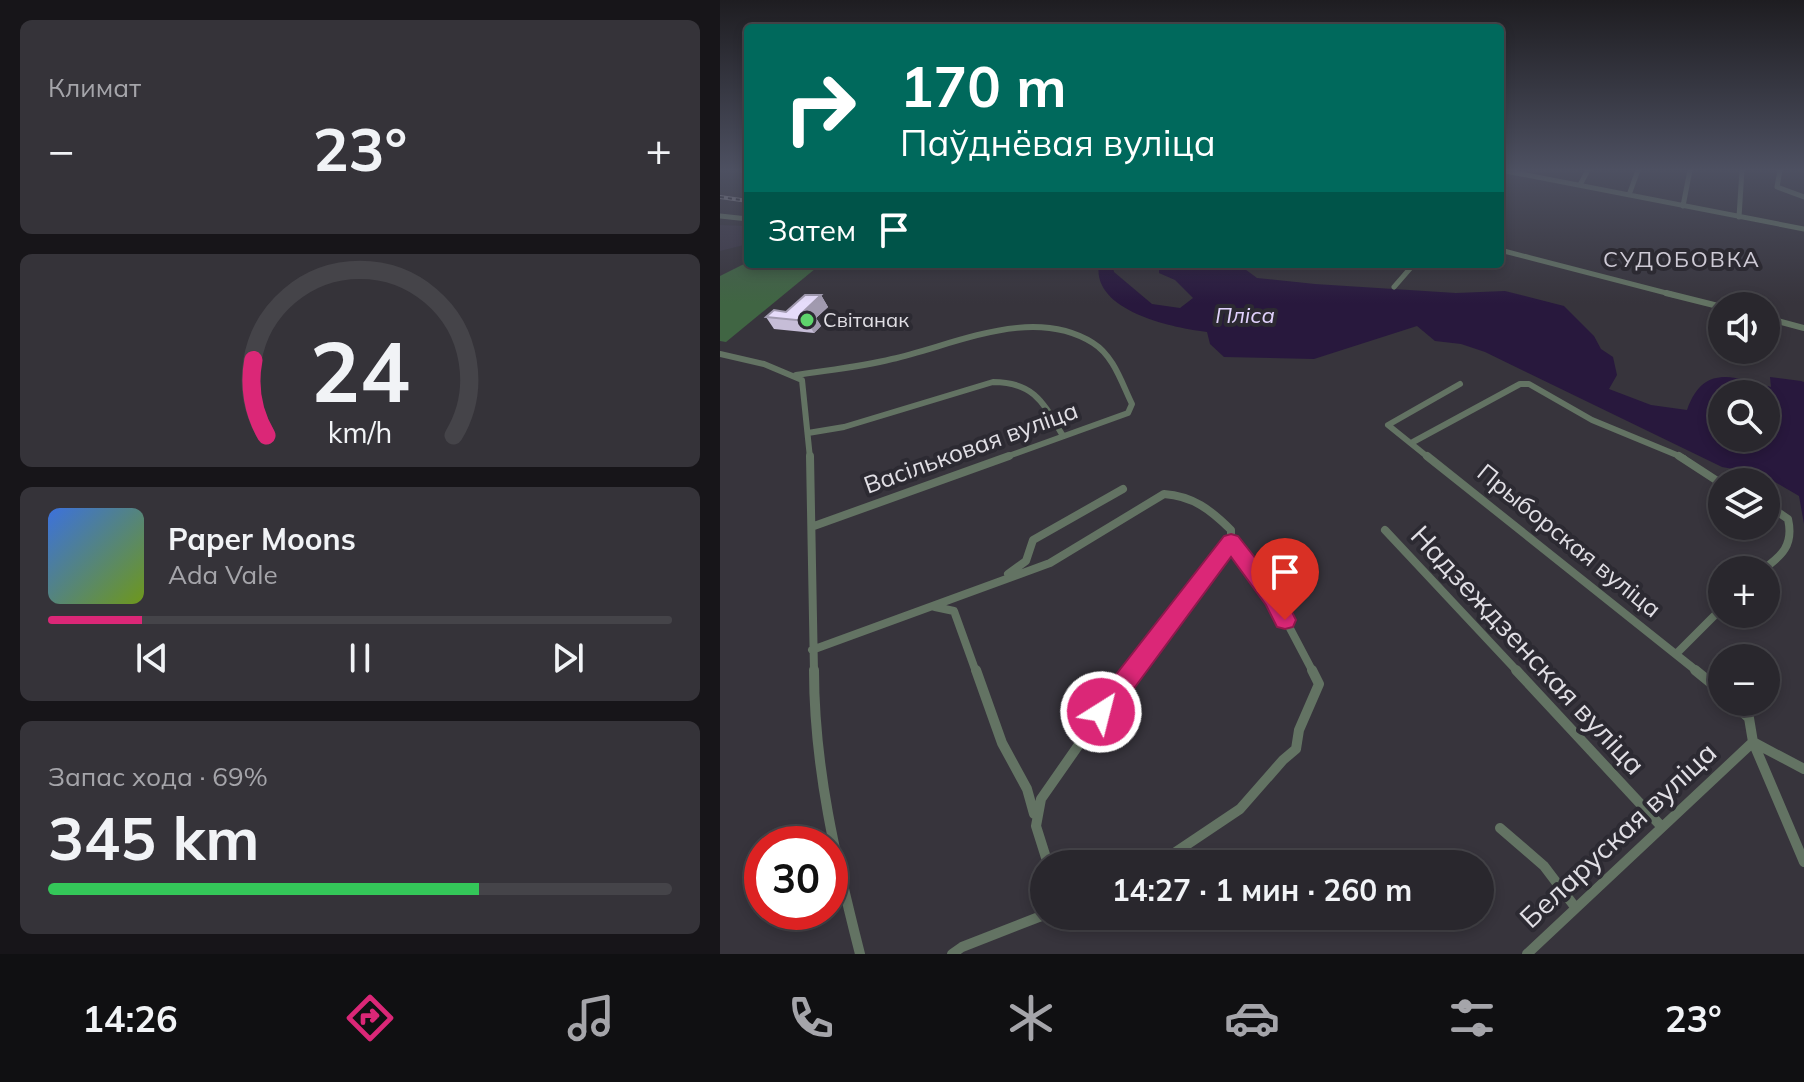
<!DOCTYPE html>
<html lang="ru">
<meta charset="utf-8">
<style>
body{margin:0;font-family:Mulish,sans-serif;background:#353339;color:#f1f3f6;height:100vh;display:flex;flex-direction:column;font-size:30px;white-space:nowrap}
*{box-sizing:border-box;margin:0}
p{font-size:26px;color:#a5a5aa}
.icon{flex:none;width:44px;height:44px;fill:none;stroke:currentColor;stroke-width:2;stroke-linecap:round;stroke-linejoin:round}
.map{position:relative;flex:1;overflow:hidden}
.panel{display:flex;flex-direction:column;gap:20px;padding:20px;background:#171519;width:720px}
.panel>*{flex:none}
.guide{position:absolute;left:24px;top:24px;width:760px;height:244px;border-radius:8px;box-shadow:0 4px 12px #0003,0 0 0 2px #454449;background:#00695c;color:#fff;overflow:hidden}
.buttons{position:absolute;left:988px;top:292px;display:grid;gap:16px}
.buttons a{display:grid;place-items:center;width:72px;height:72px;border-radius:50%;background:#29272d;box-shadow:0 4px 12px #0003,0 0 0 2px #454449;font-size:40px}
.speed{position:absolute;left:24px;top:826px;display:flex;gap:16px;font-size:40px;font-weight:700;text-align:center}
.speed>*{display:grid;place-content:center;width:104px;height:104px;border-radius:50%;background:#29272d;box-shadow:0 4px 12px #0003,0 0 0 2px #454449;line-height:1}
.speed .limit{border:12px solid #d22;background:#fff;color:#111}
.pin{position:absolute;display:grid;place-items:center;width:68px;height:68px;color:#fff;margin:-82px -34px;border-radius:50% 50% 50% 0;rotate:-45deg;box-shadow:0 0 8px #0007}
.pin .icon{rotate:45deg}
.me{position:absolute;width:88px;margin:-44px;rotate:36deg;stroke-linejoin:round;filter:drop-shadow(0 0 6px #0008)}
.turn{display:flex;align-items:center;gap:28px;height:168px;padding:0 24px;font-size:36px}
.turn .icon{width:104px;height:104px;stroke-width:2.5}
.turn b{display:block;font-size:56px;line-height:68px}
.then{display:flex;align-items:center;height:76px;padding:0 24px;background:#0003;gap:16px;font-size:30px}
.big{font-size:60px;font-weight:700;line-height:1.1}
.panel .widget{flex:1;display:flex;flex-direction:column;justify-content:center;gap:12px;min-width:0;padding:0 28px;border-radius:12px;background:#353339}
.panel .dial{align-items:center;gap:0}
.dial svg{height:208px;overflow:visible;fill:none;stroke:#454449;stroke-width:7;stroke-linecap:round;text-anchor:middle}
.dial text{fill:#f1f3f6;stroke:none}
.song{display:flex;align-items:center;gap:24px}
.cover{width:96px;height:96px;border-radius:12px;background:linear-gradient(135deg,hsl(220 70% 55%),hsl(80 70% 35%))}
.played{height:8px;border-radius:4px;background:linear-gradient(90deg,#db2777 15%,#454449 15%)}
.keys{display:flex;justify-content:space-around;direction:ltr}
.heat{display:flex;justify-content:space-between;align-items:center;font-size:44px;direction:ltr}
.charge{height:12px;border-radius:6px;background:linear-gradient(90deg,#34c759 69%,#454449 0)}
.trip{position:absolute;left:310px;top:850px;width:464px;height:80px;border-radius:40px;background:#29272d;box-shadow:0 4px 12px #0003,0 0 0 2px #454449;font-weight:700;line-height:80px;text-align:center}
.dock{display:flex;height:128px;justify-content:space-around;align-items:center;background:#101012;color:#a5a5aa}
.dock .icon{width:56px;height:56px}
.dock .on{color:#db2777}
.dock b{font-size:36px;color:#f1f3f6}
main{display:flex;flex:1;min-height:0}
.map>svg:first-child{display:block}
.built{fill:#3e3948}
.green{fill:#406543}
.water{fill:#28183d;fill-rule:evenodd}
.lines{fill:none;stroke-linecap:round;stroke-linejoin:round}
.minor-far3{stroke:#637363;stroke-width:5}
.minor-far2{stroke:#637363;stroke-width:6}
.minor-far1{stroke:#637363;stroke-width:8}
.minor{stroke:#637363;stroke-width:10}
.rail-casing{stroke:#9c9aa1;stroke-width:4}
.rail{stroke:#2c2a32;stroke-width:2;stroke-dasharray:4;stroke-linecap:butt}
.wall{fill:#c6bdd7}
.shaded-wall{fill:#a19aaf}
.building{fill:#e6dcfa;stroke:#a19aaf;stroke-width:2}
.route{fill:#db2777;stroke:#8e194d;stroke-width:2}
.poi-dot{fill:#5ed56c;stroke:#2c2a32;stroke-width:3}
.labels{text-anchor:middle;stroke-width:8;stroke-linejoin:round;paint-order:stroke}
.far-poi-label{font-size:20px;fill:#e1dfe5;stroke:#2c2a32;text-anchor:start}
.far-neighbourhood-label{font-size:22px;letter-spacing:2px;fill:#cecad5;stroke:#2c2a32}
.far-water-label{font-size:22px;font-style:italic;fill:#e1d2fd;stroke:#2c2a32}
.street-label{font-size:24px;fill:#e1dfe5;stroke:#2c2a32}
.near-street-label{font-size:28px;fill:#e1dfe5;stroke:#2c2a32}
</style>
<main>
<section class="panel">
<div class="widget"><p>Климат</p>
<div class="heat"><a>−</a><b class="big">23°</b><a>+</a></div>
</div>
<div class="widget dial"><svg viewBox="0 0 100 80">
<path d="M14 69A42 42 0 1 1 86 69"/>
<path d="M14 69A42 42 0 0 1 9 40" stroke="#db2777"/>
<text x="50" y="56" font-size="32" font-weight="700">24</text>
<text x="50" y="72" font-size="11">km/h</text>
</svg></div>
<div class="widget">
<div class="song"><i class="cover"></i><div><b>Paper Moons</b><p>Ada Vale</p></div></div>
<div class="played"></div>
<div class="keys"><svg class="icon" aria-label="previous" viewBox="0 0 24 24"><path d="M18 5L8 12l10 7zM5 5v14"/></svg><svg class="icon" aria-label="pause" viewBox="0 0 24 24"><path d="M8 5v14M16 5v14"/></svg><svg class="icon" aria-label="next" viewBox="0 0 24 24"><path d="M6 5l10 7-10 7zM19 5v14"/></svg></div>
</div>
<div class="widget"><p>Запас хода · 69%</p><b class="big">345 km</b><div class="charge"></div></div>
</section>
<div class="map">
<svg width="1084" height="954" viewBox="0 0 1084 954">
<rect width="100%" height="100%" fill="#37343c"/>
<path class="built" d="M0,225l28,1v18l-28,7z"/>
<path class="green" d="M28,262l73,2 -95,78 -6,-1v-65z"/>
<path class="water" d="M379,264h13l2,8 38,32 28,4 13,-10 -18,-18 -16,-7v-9h79l19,14 58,6 141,9 49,-2 59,15 30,30 7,13 12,8 4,18 -8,14 42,16 36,5c16,-46 46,-34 84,-23l-1,-10 31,4 3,1v142l-5,-28 -38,-22 -39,-7 -237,-115 -24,-8 -26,-3 -18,-15 -103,33 -90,-2 -14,-13 -3,-12c-34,-4 -116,-21 -108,-68zM1002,394h44v44h-44z"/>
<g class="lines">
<path class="minor-far3" d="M781,170l303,59
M1060,170l-3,17 27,10
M860,185l8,-15
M909,195l9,-25
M963,206l7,-36
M0,216l28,3
M1019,217l3,-47
M780,250l174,45
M674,287l20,-23"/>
<path class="minor-far2" d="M946,293l56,14
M1046,318l38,10
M0,354l44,10 38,16 8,78
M76,375c32,-5 65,-8 96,-16 63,-14 140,-54 201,-16 21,13 29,41 39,61l-4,9 -125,45
M88,433l36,-6 149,-45c42,0 51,22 70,54
M693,442l107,-58h9l63,36 92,38
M709,458l-41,-33 72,-41"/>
<path class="minor-far1" d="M90,456l4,216
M707,456l271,216
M959,456l43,28
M94,526l195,-70
M665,530l133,142
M511,542l43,56 39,74
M1042,570c20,-14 32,-25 26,-51l-22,-15
M288,574l18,-13 7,-21 90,-51
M215,607l19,4 22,61
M92,650l238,-87 114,-69c29,2 47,16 67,36v12
M957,653l45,-45
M410,672l69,-86c8,-15 28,-28 32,-44"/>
<path class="minor" d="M94,670c0,98 22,190 46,284
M256,670l26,73 25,46 7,25
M796,670l145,156
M975,670l27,22
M1012,702l17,16 4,24 51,27
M780,828l44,38 31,41
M328,864l-12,-38 5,-27 90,-129
M438,864l82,-55 43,-49 13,-11 3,-19 20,-46 -7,-14
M232,954l10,-7 82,-32
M807,954l226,-212 51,120"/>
<g class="rail-casing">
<path id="rail" d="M0,197l28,4"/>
</g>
<use href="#rail" class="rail"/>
</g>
<path class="wall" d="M101,295l7,12 -12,11 5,8 -7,7 -40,-4 -8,-12 20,-5z"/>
<path class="shaded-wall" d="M101,295l7,12 -12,11 5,8 -7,7 -12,-20z"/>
<path class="building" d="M85,295h16l-19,18 12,1 -8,7 -40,-4 8,-7 12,2z"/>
<linearGradient id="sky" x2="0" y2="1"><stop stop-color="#1e1d21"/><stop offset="0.56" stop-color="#4d5061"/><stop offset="1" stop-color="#4d5061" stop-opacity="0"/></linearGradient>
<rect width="1084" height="303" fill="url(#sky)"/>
<path class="route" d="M511,534l7,2 44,56 14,28 -3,7 -8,2 -8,-2 -11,-22 -35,-48 -121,164 -9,3 -8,-3 -4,-9 4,-8 131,-168z"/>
<circle class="poi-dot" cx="87" cy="320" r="8"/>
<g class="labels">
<g class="far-poi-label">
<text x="103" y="327">Світанак</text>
</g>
<g class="far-neighbourhood-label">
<text x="962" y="267">СУДОБОВКА</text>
</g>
<g class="far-water-label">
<text x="525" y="323">Пліса</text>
</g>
<g class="street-label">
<text transform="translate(251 448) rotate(-20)" y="8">Васільковая вуліца</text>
<text transform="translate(849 541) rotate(39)" y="8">Прыборская вуліца</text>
</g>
<g class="near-street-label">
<text transform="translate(808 650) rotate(47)" y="10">Надзеждзенская вуліца</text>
<text transform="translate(898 835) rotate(-43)" y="10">Беларуская вуліца</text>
</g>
</g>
</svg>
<div class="buttons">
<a><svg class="icon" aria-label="sound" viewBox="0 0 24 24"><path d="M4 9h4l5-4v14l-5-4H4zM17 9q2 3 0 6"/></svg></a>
<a><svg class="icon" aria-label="search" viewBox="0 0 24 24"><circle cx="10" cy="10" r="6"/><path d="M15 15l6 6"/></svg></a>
<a><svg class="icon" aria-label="layers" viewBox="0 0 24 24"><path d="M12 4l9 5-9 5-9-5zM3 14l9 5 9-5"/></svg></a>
<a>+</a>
<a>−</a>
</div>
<div class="speed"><div class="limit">30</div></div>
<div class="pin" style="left:565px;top:620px;background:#d93025"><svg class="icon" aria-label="arrive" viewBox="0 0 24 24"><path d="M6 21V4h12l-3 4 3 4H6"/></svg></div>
<svg class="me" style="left:381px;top:712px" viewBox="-20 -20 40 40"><circle r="17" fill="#db2777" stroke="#fff" stroke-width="3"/><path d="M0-11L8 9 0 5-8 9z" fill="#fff"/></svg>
<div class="trip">14:27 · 1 мин · 260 m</div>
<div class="guide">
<div class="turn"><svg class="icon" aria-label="right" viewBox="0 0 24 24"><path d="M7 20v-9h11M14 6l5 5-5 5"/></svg><div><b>170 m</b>Паўднёвая вуліца</div></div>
<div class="then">Затем<svg class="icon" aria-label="arrive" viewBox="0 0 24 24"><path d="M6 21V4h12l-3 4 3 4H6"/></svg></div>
</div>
</div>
</main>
<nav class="dock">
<b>14:26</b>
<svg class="icon on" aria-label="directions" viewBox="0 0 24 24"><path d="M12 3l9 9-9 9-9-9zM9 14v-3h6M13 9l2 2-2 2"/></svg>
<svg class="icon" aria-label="music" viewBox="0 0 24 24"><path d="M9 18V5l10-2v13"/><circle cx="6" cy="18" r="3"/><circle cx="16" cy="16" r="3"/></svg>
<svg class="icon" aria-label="phone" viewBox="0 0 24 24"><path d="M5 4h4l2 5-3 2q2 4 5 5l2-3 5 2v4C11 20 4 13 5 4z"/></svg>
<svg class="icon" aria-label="climate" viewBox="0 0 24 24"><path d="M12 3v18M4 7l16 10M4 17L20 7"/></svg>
<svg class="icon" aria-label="car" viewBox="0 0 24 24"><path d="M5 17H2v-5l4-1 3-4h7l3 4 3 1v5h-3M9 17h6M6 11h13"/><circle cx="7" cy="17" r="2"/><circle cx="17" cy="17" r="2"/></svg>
<svg class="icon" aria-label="filters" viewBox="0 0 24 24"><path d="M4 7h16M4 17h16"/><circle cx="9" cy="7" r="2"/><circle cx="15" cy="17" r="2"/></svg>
<b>23°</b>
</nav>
